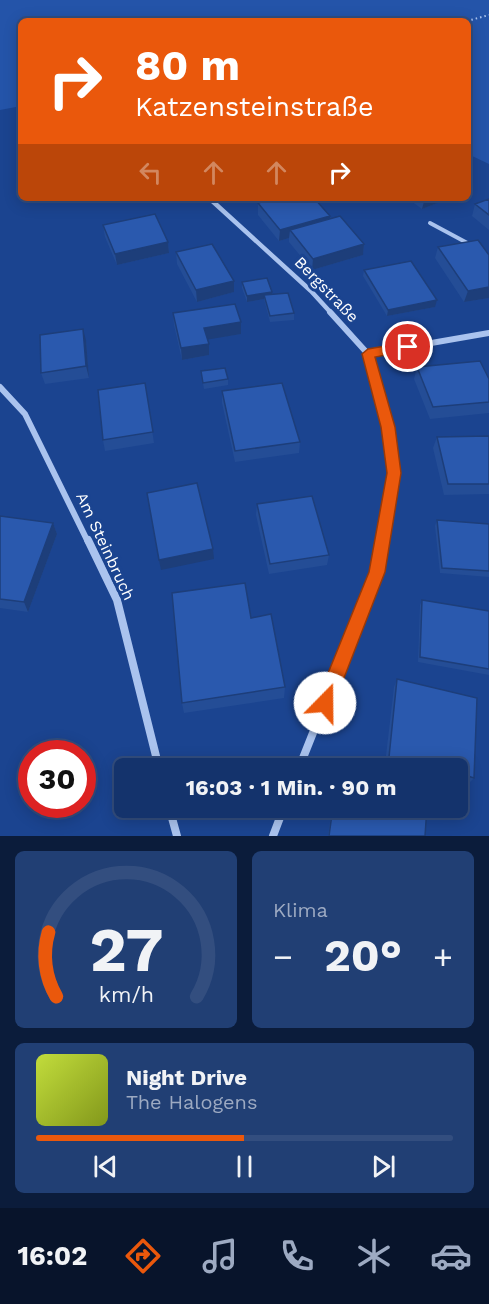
<!DOCTYPE html>
<html lang="de">
<meta charset="utf-8">
<style>
body{margin:0;font-family:"Work Sans",sans-serif;background:#213f74;color:#f1f3f6;height:100vh;display:flex;flex-direction:column;font-size:22px;white-space:nowrap}
*{box-sizing:border-box;margin:0}
p{font-size:20px;color:#9daac2}
.icon{flex:none;width:33px;height:33px;fill:none;stroke:currentColor;stroke-width:2;stroke-linecap:round;stroke-linejoin:round}
.map{position:relative;height:836px;overflow:hidden}
.panel{display:flex;flex-direction:column;gap:15px;padding:15px;background:#0b1c3b;flex:1}
.panel>*{flex:none}
.guide{position:absolute;left:18px;top:18px;width:453px;height:183px;border-radius:9px;box-shadow:0 3px 15px #0003,0 0 0 2px #334e7f;background:#ea580c;color:#fff;overflow:hidden}
.speed{position:absolute;left:18px;top:740px;display:flex;gap:12px;font-size:30px;font-weight:700;text-align:center}
.speed>*{display:grid;place-content:center;width:78px;height:78px;border-radius:50%;background:#14336c;box-shadow:0 3px 15px #0003,0 0 0 2px #334e7f;line-height:1}
.speed .limit{border:9px solid #d22;background:#fff;color:#111}
.pin{position:absolute;display:grid;place-items:center;width:51px;height:51px;color:#fff;margin:-26px;border:3px solid #fff;border-radius:50%;box-shadow:0 2px 6px #0007}
.me{position:absolute;width:66px;margin:-33px;rotate:22deg;stroke-linejoin:round;filter:drop-shadow(0 0 4px #0008)}
.turn{display:flex;align-items:center;gap:21px;height:126px;padding:0 18px;font-size:27px}
.turn .icon{width:78px;height:78px;stroke-width:2.5}
.turn b{display:block;font-size:42px;line-height:51px}
.lanes{display:flex;align-items:center;height:57px;padding:0 18px;background:#0003;justify-content:center;gap:30px;direction:ltr}
.lanes .off{opacity:.35}
.big{font-size:45px;font-weight:700;line-height:1.1}
.panel .widget{flex:1;display:flex;flex-direction:column;justify-content:center;gap:9px;min-width:0;padding:0 21px;border-radius:9px;background:#213f74}
.panel .dial{align-items:center;gap:0}
.dial svg{height:156px;overflow:visible;fill:none;stroke:#334e7f;stroke-width:7;stroke-linecap:round;text-anchor:middle}
.dial text{fill:#f1f3f6;stroke:none}
.song{display:flex;align-items:center;gap:18px}
.cover{width:72px;height:72px;border-radius:9px;background:linear-gradient(135deg,hsl(70 70% 55%),hsl(70 70% 35%))}
.played{height:6px;border-radius:3px;background:linear-gradient(90deg,#ea580c 50%,#334e7f 50%)}
.keys{display:flex;justify-content:space-around;direction:ltr}
.heat{display:flex;justify-content:space-between;align-items:center;font-size:33px;direction:ltr}
.panel .tiles{flex:1;display:grid;gap:15px;grid-template-columns:1fr 1fr}
.widget:last-child{grid-column:span 2}
.trip{position:absolute;left:114px;top:758px;width:354px;height:60px;border-radius:9px;background:#14336c;box-shadow:0 3px 15px #0003,0 0 0 2px #334e7f;font-weight:700;line-height:60px;text-align:center}
.tab-bar{display:flex;height:96px;justify-content:space-around;align-items:center;background:#08142b;color:#9daac2}
.tab-bar .icon{width:42px;height:42px}
.tab-bar .on{color:#ea580c}
.tab-bar b{font-size:27px;color:#f1f3f6}
.map>svg:first-child{display:block}
.green{fill:#2454a9}
.lines{fill:none;stroke-linecap:round;stroke-linejoin:round}
.path{stroke:#aac3ee;stroke-width:2;stroke-dasharray:1.5 3;stroke-linecap:butt}
.lane{stroke:#aac3ee;stroke-width:4}
.street-far2{stroke:#aac3ee;stroke-width:4.5}
.street-far1{stroke:#aac3ee;stroke-width:6}
.street{stroke:#aac3ee;stroke-width:8}
.wall{fill:#244d96}
.shaded-wall{fill:#1d3e7a}
.building{fill:#2a59ae;stroke:#1d3e7a;stroke-width:1.5}
.route{fill:#ea580c;stroke:#983908;stroke-width:1.5}
.labels{text-anchor:middle;stroke-width:6;stroke-linejoin:round;paint-order:stroke}
.street-label{font-size:16px;fill:#fff;stroke:#1b4490}
</style>
<div class="map">
<svg width="489" height="836" viewBox="0 0 489 836">
<rect width="100%" height="100%" fill="#1b4490"/>
<path class="green" d="M0,0h489v164l-21,-10v-133h-447v85l-21,4z"/>
<g class="lines">
<path class="path" d="M467,21l22,-6"/>
<path class="lane" d="M430,223l41,22"/>
<path class="street-far2" d="M209,198l102,93 21,23"/>
<path class="street-far1" d="M330,312l38,42 20,73 6,46 -12,69
M368,354l121,-21
M0,387l25,27 63,128"/>
<path class="street" d="M88,540l29,60 42,168
M299,768l78,-196 5,-32
M169,807l8,29
M273,836l11,-29"/>
</g>
<path class="wall" d="M21,167v13l-4,-12z
M407,198h43l-28,11z
M489,199v31l-17,-14 3,-12z
M258,203l72,13 -1,3 35,25 -1,11 -51,15 -23,-28v-4l-10,3 -21,-26z
M103,225l65,17 1,11 -52,12 -12,-28z
M438,247l51,8v43l-25,4 -29,-44z
M176,252l58,29v11l-37,10 -20,-38z
M364,270l71,37 -48,9 -24,-40z
M242,282l30,10v2l22,19v7l-24,2 -6,-23 -17,3 -5,-14z
M173,313l68,9v12l-34,5 2,16 -27,5 -8,-35z
M86,340l3,38 -44,6 -4,-11z
M417,367l72,12v34l-59,6 -16,-40z
M201,371l27,8v6l-24,4z
M145,383l9,60 -49,8 -2,-11z
M222,391l78,51 -1,11 -64,9 -13,-59z
M489,436v58l-45,1 -11,-47 4,-11z
M257,504l72,51 -2,10 -58,9 -13,-59z
M0,516l53,7 4,11 -29,78 -28,-4z
M437,520l52,4v53l-49,-4 -5,-47z
M422,600l67,11v64l-71,-13 2,-57z
M251,618l34,69 -1,11 -100,15 -2,-10z
M397,679l77,99 -6,6 -10,-2v-14h-56l-17,-4 9,-77z
M332,807h94l-1,29h-97z"/>
<path class="shaded-wall" d="M425,198h25l-28,11z
M330,216l-1,11 -39,3 -1,8 -10,3 1,-11z
M168,242l1,11 -52,12 -2,-11z
M364,244l-1,11 -51,15 1,-11z
M234,281v11l-37,10 -1,-12z
M489,287v11l-25,4 4,-11z
M272,292v6l-8,-3v4l-17,3v-6z
M437,300l-2,7 -48,9 1,-6z
M241,322v12l-36,6 -1,-12z
M83,329l3,11 3,38 -3,-12z
M209,344v11l-27,5 -1,-12z
M53,523l4,11 -29,78 -4,-10z
M213,549l1,10 -53,11 -2,-10z"/>
<path class="building" d="M278,198h36l16,18 -50,14 -22,-27z
M489,199v16l-14,-11z
M155,214l13,28 -53,12 -12,-29z
M340,216l24,28 -51,15 -23,-29z
M478,240l11,15v32l-21,4 -30,-44z
M212,244l22,37 -38,9 -20,-38z
M411,261l26,39 -49,10 -24,-40z
M267,278l5,14 -25,4 -5,-14z
M288,293l6,20 -24,3 -6,-21z
M235,304l6,18 -37,6 5,16 -28,4 -8,-35z
M83,329l3,37 -45,7 -1,-38z
M480,361l9,18v23l-56,5 -16,-40z
M225,368l3,11 -25,4 -2,-12z
M145,383l8,49 -50,8 -5,-50z
M282,383l18,59 -65,9 -13,-60z
M489,436v48h-41l-11,-47z
M197,483l16,66 -54,11 -12,-67z
M312,496l17,59 -59,9 -13,-60z
M0,516l53,7 -29,79 -24,-3z
M437,520l52,4v47l-47,-3z
M245,583l6,35 20,-4 14,73 -103,16 -10,-110z
M422,600l67,11v58l-69,-12z
M397,679l80,19 -3,80 -16,-5v-5h-23l-46,-11z
M333,807h94l-2,29h-96z"/>
<path class="route" d="M408,342l5,2 2,3 -2,3 -38,7 20,70 6,46 -16,99 -53,137 -7,3 -6,-3 -3,-6 53,-131 18,-99 -6,-46 -19,-73 6,-5z"/>
<g class="labels">
<g class="street-label">
<text transform="translate(327 289) rotate(46)" y="6">Bergstraße</text>
<text transform="translate(106 546) rotate(65)" y="6">Am Steinbruch</text>
</g>
</g>
</svg>
<div class="speed"><div class="limit">30</div></div>
<div class="pin" style="left:408px;top:347px;background:#d93025"><svg class="icon" aria-label="arrive" viewBox="0 0 24 24"><path d="M6 21V4h12l-3 4 3 4H6"/></svg></div>
<svg class="me" style="left:325px;top:703px" viewBox="-20 -20 40 40"><circle r="19" fill="#fff"/><path d="M0-13L10 11 0 6-10 11z" fill="#ea580c"/></svg>
<div class="trip">16:03 · 1 Min. · 90 m</div>
<div class="guide">
<div class="turn"><svg class="icon" aria-label="right" viewBox="0 0 24 24"><path d="M7 20v-9h11M14 6l5 5-5 5"/></svg><div><b>80 m</b>Katzensteinstraße</div></div>
<div class="lanes"><svg class="icon off" aria-label="left" viewBox="0 0 24 24"><path d="M17 20v-9H6M10 6l-5 5 5 5"/></svg><svg class="icon off" aria-label="ahead" viewBox="0 0 24 24"><path d="M12 20V5M6 11l6-6 6 6"/></svg><svg class="icon off" aria-label="ahead" viewBox="0 0 24 24"><path d="M12 20V5M6 11l6-6 6 6"/></svg><svg class="icon" aria-label="right" viewBox="0 0 24 24"><path d="M7 20v-9h11M14 6l5 5-5 5"/></svg></div>
</div>
</div>
<section class="panel">
<div class="tiles">
<div class="widget dial"><svg viewBox="0 0 100 80">
<path d="M14 69A42 42 0 1 1 86 69"/>
<path d="M14 69A42 42 0 0 1 10 36" stroke="#ea580c"/>
<text x="50" y="56" font-size="32" font-weight="700">27</text>
<text x="50" y="72" font-size="11">km/h</text>
</svg></div>
<div class="widget"><p>Klima</p>
<div class="heat"><a>−</a><b class="big">20°</b><a>+</a></div>
</div>
<div class="widget">
<div class="song"><i class="cover"></i><div><b>Night Drive</b><p>The Halogens</p></div></div>
<div class="played"></div>
<div class="keys"><svg class="icon" aria-label="previous" viewBox="0 0 24 24"><path d="M18 5L8 12l10 7zM5 5v14"/></svg><svg class="icon" aria-label="pause" viewBox="0 0 24 24"><path d="M8 5v14M16 5v14"/></svg><svg class="icon" aria-label="next" viewBox="0 0 24 24"><path d="M6 5l10 7-10 7zM19 5v14"/></svg></div>
</div>
</div>
</section>
<nav class="tab-bar">
<b>16:02</b>
<svg class="icon on" aria-label="directions" viewBox="0 0 24 24"><path d="M12 3l9 9-9 9-9-9zM9 14v-3h6M13 9l2 2-2 2"/></svg>
<svg class="icon" aria-label="music" viewBox="0 0 24 24"><path d="M9 18V5l10-2v13"/><circle cx="6" cy="18" r="3"/><circle cx="16" cy="16" r="3"/></svg>
<svg class="icon" aria-label="phone" viewBox="0 0 24 24"><path d="M5 4h4l2 5-3 2q2 4 5 5l2-3 5 2v4C11 20 4 13 5 4z"/></svg>
<svg class="icon" aria-label="climate" viewBox="0 0 24 24"><path d="M12 3v18M4 7l16 10M4 17L20 7"/></svg>
<svg class="icon" aria-label="car" viewBox="0 0 24 24"><path d="M5 17H2v-5l4-1 3-4h7l3 4 3 1v5h-3M9 17h6M6 11h13"/><circle cx="7" cy="17" r="2"/><circle cx="17" cy="17" r="2"/></svg>
</nav>
